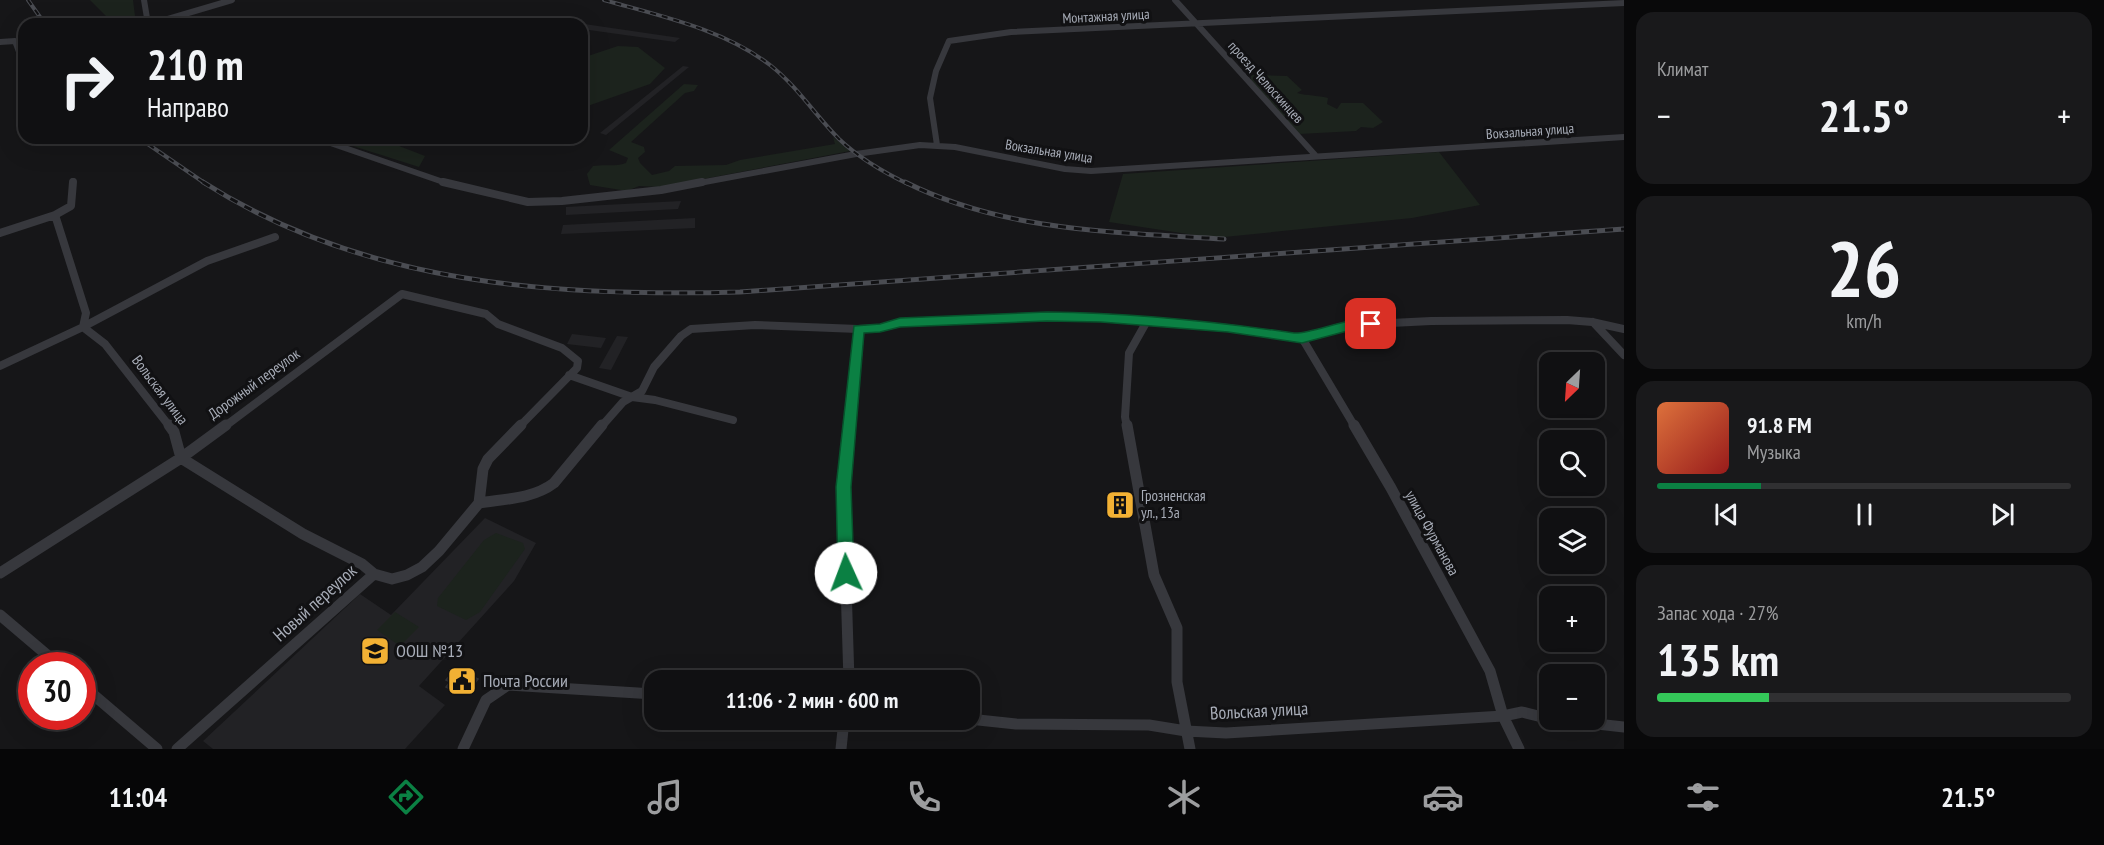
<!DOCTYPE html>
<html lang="ru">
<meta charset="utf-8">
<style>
body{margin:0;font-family:"PT Sans Narrow",sans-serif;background:#19191b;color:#f1f3f6;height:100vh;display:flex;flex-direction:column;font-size:22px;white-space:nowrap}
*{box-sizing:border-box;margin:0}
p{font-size:20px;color:#9c9d9f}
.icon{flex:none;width:33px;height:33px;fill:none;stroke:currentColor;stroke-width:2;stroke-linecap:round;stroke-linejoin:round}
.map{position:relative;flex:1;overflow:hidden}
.sheet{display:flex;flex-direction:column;gap:12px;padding:12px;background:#09090a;width:480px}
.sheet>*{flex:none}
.hud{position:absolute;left:18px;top:18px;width:570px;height:126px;border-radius:18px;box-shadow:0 6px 24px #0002,0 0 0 2px #303032;background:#101012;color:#f1f3f6;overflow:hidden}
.needle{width:39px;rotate:205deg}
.buttons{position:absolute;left:1539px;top:352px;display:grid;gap:12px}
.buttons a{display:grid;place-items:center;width:66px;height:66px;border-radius:12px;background:#101012;box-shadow:0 6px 24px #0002,0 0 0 2px #303032;font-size:30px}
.speed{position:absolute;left:18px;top:652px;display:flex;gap:12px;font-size:30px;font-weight:700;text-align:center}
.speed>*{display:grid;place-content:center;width:78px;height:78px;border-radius:50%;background:#101012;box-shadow:0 6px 24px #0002,0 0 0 2px #303032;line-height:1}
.speed .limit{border:9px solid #d22;background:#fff;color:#111}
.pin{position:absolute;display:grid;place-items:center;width:51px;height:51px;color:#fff;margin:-26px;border-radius:12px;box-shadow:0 3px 9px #0006}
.me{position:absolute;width:66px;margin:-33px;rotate:358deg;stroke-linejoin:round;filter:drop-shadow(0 0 4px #0008)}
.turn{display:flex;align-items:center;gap:21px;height:126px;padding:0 30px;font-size:27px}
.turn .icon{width:78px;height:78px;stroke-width:2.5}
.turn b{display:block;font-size:42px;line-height:51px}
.big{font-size:45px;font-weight:800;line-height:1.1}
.sheet .tile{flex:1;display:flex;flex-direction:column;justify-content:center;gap:9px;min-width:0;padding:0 21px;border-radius:18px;background:#19191b}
.sheet .dial{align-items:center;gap:0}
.dial b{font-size:78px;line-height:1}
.song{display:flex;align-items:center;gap:18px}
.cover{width:72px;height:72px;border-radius:9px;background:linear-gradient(135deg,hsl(20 70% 55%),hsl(0 70% 35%))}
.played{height:6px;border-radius:3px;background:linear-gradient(90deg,#0b8043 25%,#303032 25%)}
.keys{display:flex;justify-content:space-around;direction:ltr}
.heat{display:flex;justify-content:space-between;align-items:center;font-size:33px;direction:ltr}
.charge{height:9px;border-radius:4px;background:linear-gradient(90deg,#34c759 27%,#303032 0)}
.trip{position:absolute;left:644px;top:670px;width:336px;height:60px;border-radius:18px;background:#101012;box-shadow:0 6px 24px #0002,0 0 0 2px #303032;font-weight:800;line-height:60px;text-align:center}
.dock{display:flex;height:96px;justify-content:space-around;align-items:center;background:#060607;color:#9c9d9f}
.dock .icon{width:42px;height:42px}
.dock .current{color:#0b8043}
.dock b{font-size:27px;color:#f1f3f6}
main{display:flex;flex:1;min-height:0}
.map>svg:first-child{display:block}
.built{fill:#222225}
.green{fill:#1c231d}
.building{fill:#29292c;stroke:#303034;stroke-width:1.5}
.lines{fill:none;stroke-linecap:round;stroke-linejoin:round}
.minor-far2{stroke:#37383d;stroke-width:6}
.minor-far1{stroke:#37383d;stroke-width:8}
.minor{stroke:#37383d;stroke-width:11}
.rail-far1-casing{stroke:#4a4c52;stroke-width:4}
.rail-casing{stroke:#4a4c52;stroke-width:5}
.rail-far1{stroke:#111113;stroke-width:2;stroke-dasharray:6;stroke-linecap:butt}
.rail{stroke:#111113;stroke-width:3;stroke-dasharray:8;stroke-linecap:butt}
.route{fill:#0b8043;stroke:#07532c;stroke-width:1.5}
.labels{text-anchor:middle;stroke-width:6;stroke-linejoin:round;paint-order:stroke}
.far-street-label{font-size:14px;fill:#a8adb8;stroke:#111113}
.street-label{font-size:15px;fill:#a8adb8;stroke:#111113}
.poi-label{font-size:15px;fill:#a8adb8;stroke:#111113;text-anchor:start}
.near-street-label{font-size:18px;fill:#a8adb8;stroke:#111113}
.near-poi-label{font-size:18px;fill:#a8adb8;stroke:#111113;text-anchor:start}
</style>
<main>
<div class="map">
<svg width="1624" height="749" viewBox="0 0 1624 749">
<rect width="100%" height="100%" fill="#161618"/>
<path class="built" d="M557,20l123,18 -5,4 -93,-13v-5h-29z
M683,66l6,1 -83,68 -6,-2z
M681,201l-3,8 -112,6v-8z
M695,218v10l-134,6 2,-9z
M572,334l34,4 -5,10 -34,-4z
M617,336l11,1 -17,33 -12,-2z
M485,518l51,25 -22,38 -95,105 26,19 -40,44h-192l-10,-8 157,-147 31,21z"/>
<path class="green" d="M90,0h43l3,24h-22z
M618,46l20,1 27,21 -15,16 -68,24v-50z
M1251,75l36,1 15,14 -5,3c11,3 20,2 31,5l-1,6 10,5 4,-6h22l20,19 -10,6 -12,-1 -5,4 -57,3 -48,-54z
M684,84l14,1 -4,6 -9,2 -54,49 13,5 1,5 -7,6 2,5 12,12 17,-4 6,-5 51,-1 14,-5 95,-16 -2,-7 17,14 -189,36 -22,-1 -12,5 -37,-6 -3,-11 6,-8c12,-2 22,1 33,-3l2,-5 -19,-8z
M328,138h44l11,3 5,-3h14l-8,6 31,12 -6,11z
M1439,152l41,53 -68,13 -198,20 -105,-16 14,-48z
M496,533l27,10 2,6 -45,63 -14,8 -29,-14 1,-8 46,-58z
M395,612l24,15 -19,19 -23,-16z"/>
<path class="building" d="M456,668l22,11 -10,13 -5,-3 -4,5 -13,-7 4,-5 -4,-2z"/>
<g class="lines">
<path class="minor-far2" d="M144,0l4,24
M1175,0l141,156
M151,24l81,-24
M0,42l15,-1 9,24
M316,138l133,46
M937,145l-7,-47 6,-27 13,-30 62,-9 613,-29
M73,184v-3
M694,184l162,-30 64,-9 35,2 110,22 26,2 533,-34"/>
<path class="minor-far1" d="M73,182l-2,24 -16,9 31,98 -3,14 22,17 65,83
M443,182l85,20 34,-1 99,-11 41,-8
M0,233l55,-18
M1593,322l31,33
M1302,338l53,89
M0,366l83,-39 124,-66 68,-24
M569,375l63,22 23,3 78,20
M224,427l178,-133 84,20 12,10 64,24 16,13 -1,7 -58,59
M601,427l22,-25 19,-11 12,-24 27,-31 10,-7 64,-4 103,4 22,-1 20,-5 147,-7 54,1 127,11 74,10 49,-13 80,-4 136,-1 25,2 32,7
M849,427l9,-98
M1127,427l-2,-10 4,-64 18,-32"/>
<path class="minor" d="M169,425l5,7 7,26 122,76 59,30 12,10
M849,425l-6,62 6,194
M1127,425l27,150 23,53v54l13,67
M1354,425l37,63 99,183 13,45 16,33
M479,503c25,-4 54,-4 75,-20l48,-58
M0,573l181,-115 45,-33
M0,615l60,51
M82,685l75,64
M969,719l47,5 133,1 37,6 40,2 277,-17 19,-4 28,7
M1561,720l63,7
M177,749l197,-175 18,5 15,-4 15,-8 17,-16 40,-48 4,-34 5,-10 33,-34
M463,749l23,-49 22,-15 146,9
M841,749l3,-29"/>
<g class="rail-far1-casing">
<path id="rail-far1" d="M28,0l17,24
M604,0c56,16 119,29 166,65 27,21 45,50 69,74 20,19 44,33 69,45
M139,138l67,46"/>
</g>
<g class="rail-casing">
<path id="rail" d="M203,182c161,103 351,115 537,110l884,-63
M905,182c100,50 210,50 319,57"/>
</g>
<use href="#rail-far1" class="rail-far1"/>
<use href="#rail" class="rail"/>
</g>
<path class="route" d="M1047,312c82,1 165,9 247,21 19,2 71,-24 83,-9l-6,5 -20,1 -49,13 -74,-11 -127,-10 -54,-1 -147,6 -20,5 -16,1 -13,154 3,86 -2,5 -6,2 -6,-2 -2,-5 -2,-86 18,-161 26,-2 20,-6z"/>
<defs>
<g id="building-square" transform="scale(1.5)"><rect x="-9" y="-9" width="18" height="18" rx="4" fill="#f2b134" stroke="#111113"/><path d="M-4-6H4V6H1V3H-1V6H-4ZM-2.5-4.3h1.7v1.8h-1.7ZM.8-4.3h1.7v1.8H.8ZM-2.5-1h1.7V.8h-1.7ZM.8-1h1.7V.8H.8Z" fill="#111"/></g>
<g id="school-square" transform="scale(1.5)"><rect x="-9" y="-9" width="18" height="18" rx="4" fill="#f2b134" stroke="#111113"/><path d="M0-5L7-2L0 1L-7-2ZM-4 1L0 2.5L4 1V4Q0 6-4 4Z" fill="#111"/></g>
<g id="civic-square" transform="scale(1.5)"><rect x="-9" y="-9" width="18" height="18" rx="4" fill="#f2b134" stroke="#111113"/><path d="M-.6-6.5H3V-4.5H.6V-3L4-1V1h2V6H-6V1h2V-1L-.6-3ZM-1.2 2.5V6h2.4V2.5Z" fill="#111"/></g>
</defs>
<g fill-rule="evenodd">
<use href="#building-square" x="1120" y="505"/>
<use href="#school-square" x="375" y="651"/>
<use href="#civic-square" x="462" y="681"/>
</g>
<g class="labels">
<g class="far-street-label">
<text transform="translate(1106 16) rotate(-3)" y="5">Монтажная улица</text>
<text transform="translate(1266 82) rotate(48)" y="5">проезд Челюскинцев</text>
<text transform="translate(1530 131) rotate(-4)" y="5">Вокзальная улица</text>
<text transform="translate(1049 151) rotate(9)" y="5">Вокзальная улица</text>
</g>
<g class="street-label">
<text transform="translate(254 384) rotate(-36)" y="5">Дорожный переулок</text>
<text transform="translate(160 390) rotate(53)" y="5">Вольская улица</text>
<text transform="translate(1432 533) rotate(61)" y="5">улица Фурманова</text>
</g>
<g class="poi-label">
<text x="1141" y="501">Грозненская<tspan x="1141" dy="17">ул., 13а</tspan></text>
</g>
<g class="near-street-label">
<text transform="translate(315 603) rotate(-42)" y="6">Новый переулок</text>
<text transform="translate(1259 711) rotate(-3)" y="6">Вольская улица</text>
</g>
<g class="near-poi-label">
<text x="396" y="657">ООШ №13</text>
<text x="483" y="687">Почта России</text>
</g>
</g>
</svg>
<div class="buttons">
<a><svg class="needle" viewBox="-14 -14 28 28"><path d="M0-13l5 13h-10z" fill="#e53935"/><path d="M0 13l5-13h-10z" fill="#9c9d9f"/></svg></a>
<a><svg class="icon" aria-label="search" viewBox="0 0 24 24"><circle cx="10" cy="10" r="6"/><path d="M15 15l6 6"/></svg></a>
<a><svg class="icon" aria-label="layers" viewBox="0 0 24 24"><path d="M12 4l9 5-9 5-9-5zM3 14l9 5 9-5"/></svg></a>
<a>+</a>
<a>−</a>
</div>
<div class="speed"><div class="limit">30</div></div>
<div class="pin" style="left:1371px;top:324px;background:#d93025"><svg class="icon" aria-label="arrive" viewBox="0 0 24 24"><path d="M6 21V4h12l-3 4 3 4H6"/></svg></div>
<svg class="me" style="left:846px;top:573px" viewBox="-20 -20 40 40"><circle r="19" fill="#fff"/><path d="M0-13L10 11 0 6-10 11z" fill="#0b8043"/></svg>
<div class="trip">11:06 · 2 мин · 600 m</div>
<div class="hud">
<div class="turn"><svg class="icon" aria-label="right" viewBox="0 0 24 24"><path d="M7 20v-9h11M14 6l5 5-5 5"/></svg><div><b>210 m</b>Направо</div></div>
</div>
</div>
<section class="sheet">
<div class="tile"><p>Климат</p>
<div class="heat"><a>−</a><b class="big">21.5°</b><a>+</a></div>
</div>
<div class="tile dial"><b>26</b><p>km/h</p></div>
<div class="tile">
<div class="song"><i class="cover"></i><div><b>91.8 FM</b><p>Музыка</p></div></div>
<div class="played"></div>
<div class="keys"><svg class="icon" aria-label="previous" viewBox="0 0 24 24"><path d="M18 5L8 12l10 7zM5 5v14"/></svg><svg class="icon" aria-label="pause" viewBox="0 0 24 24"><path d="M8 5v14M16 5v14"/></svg><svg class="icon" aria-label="next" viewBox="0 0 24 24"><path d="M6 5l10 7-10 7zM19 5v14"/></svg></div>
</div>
<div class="tile"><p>Запас хода · 27%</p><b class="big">135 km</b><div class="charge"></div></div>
</section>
</main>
<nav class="dock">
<b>11:04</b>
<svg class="icon current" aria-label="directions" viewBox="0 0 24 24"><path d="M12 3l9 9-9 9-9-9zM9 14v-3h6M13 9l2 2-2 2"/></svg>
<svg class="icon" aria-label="music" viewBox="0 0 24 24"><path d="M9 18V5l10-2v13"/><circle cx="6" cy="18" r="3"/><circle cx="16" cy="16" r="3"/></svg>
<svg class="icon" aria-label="phone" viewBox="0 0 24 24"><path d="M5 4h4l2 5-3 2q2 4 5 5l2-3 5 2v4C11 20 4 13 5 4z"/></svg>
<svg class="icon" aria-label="climate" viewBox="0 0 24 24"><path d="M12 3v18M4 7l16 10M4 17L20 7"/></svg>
<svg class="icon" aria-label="car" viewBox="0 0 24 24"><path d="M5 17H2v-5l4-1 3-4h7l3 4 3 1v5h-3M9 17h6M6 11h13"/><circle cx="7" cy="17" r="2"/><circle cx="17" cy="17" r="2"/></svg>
<svg class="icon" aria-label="filters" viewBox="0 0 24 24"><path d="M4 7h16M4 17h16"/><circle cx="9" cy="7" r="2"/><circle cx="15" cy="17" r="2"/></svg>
<b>21.5°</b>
</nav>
